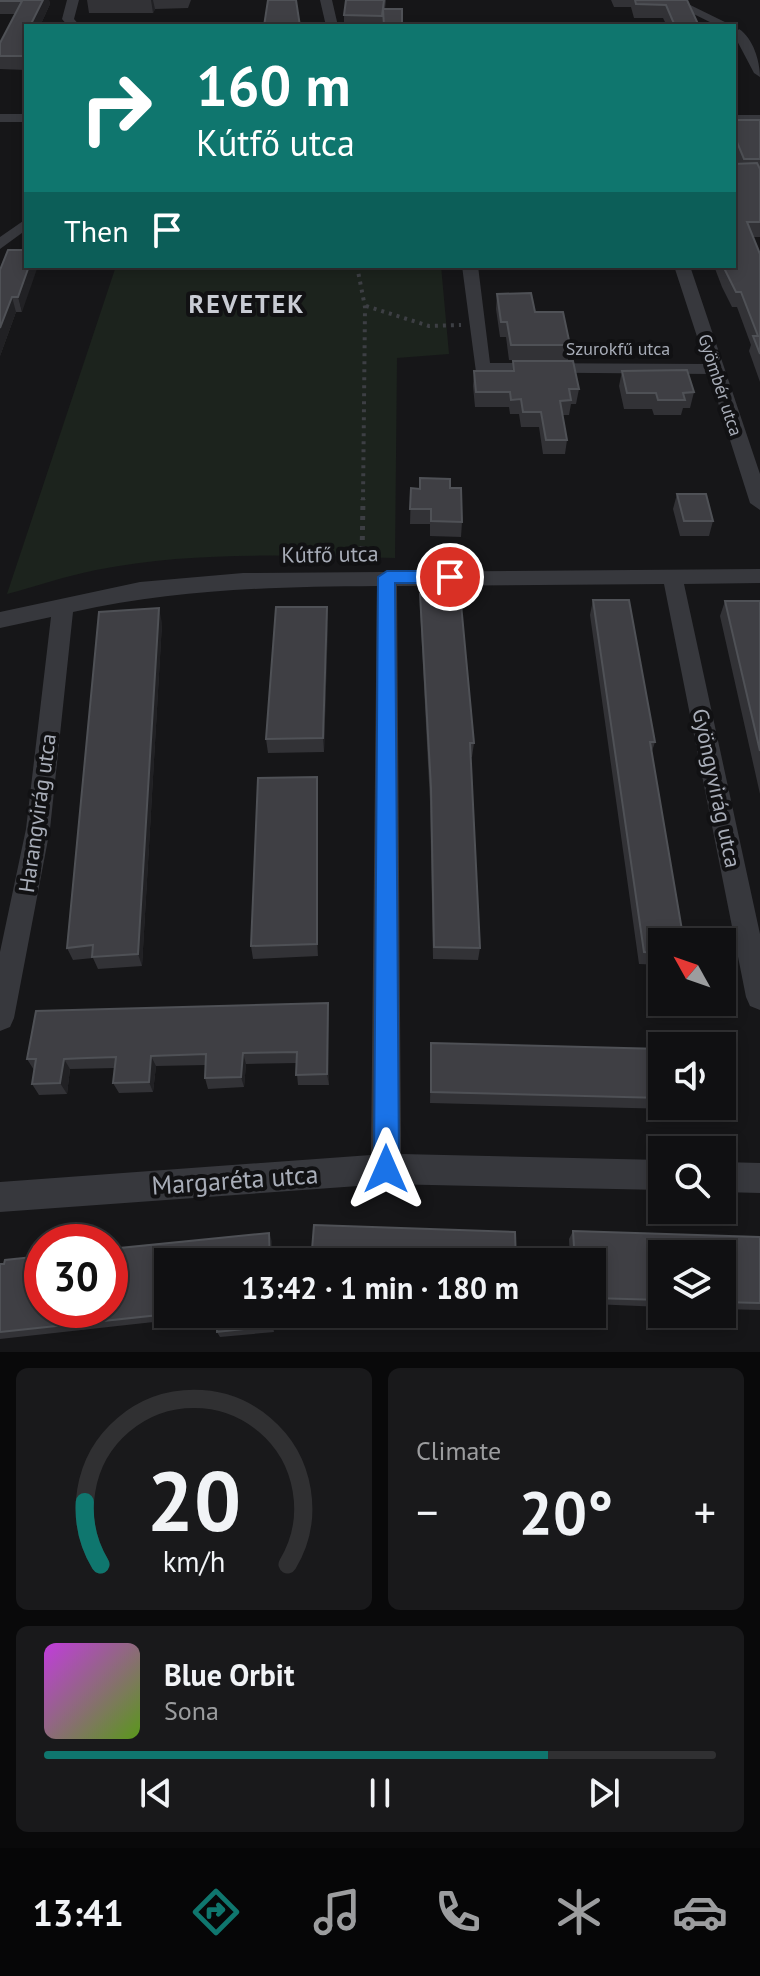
<!DOCTYPE html>
<meta charset="utf-8">
<style>
body{margin:0;font-family:"PT Sans",sans-serif;background:#19191b;color:#f1f3f6;height:100vh;display:flex;flex-direction:column;font-size:30px;white-space:nowrap}
*{box-sizing:border-box;margin:0}
p{font-size:26px;color:#9c9d9f}
.icon{flex:none;width:44px;height:44px;fill:none;stroke:currentColor;stroke-width:2;stroke-linecap:round;stroke-linejoin:round}
.map{position:relative;height:1352px;overflow:hidden}
.drawer{display:flex;flex-direction:column;gap:16px;padding:16px;background:#09090a;flex:1}
.drawer>*{flex:none}
.banner{position:absolute;left:24px;top:24px;width:712px;height:244px;border-radius:0px;box-shadow:0 4px 12px #0003,0 0 0 2px #303032;background:#0f766e;color:#fff;overflow:hidden}
.needle{width:52px;rotate:310deg}
.fabs{position:absolute;left:648px;top:928px;display:grid;gap:16px}
.fabs a{display:grid;place-items:center;width:88px;height:88px;border-radius:0px;background:#101012;box-shadow:0 4px 12px #0003,0 0 0 2px #303032;font-size:40px}
.speed{position:absolute;left:24px;top:1224px;display:flex;gap:16px;font-size:40px;font-weight:700;text-align:center}
.speed>*{display:grid;place-content:center;width:104px;height:104px;border-radius:50%;background:#101012;box-shadow:0 4px 12px #0003,0 0 0 2px #303032;line-height:1}
.speed .limit{border:12px solid #d22;background:#fff;color:#111}
.pin{position:absolute;display:grid;place-items:center;width:68px;height:68px;color:#fff;margin:-34px;border:4px solid #fff;border-radius:50%;box-shadow:0 2px 8px #0007}
.me{position:absolute;width:88px;margin:-44px;rotate:0deg;stroke-linejoin:round;filter:drop-shadow(0 0 6px #0008)}
.turn{display:flex;align-items:center;gap:28px;height:168px;padding:0 40px;font-size:36px}
.turn .icon{width:104px;height:104px;stroke-width:2.5}
.turn b{display:block;font-size:56px;line-height:68px}
.then{display:flex;align-items:center;height:76px;padding:0 40px;background:#0003;gap:16px;font-size:30px}
.big{font-size:60px;font-weight:700;line-height:1.1}
.drawer .tile{flex:1;display:flex;flex-direction:column;justify-content:center;gap:12px;min-width:0;padding:0 28px;border-radius:12px;background:#19191b}
.drawer .dial{align-items:center;gap:0}
.dial svg{height:208px;overflow:visible;fill:none;stroke:#303032;stroke-width:7;stroke-linecap:round;text-anchor:middle}
.dial text{fill:#f1f3f6;stroke:none}
.song{display:flex;align-items:center;gap:24px}
.cover{width:96px;height:96px;border-radius:12px;background:linear-gradient(135deg,hsl(290 70% 55%),hsl(90 70% 35%))}
.played{height:8px;border-radius:4px;background:linear-gradient(90deg,#0f766e 75%,#303032 75%)}
.keys{display:flex;justify-content:space-around;direction:ltr}
.heat{display:flex;justify-content:space-between;align-items:center;font-size:44px;direction:ltr}
.drawer .tiles{flex:1;display:grid;gap:16px;grid-template-columns:1fr 1fr}
.tile:last-child{grid-column:span 2}
.trip{position:absolute;left:154px;top:1248px;width:452px;height:80px;border-radius:0px;background:#101012;box-shadow:0 4px 12px #0003,0 0 0 2px #303032;font-weight:700;line-height:80px;text-align:center}
.tab-bar{display:flex;height:128px;justify-content:space-around;align-items:center;background:#060607;color:#9c9d9f}
.tab-bar .icon{width:56px;height:56px}
.tab-bar .selected{color:#0f766e}
.tab-bar b{font-size:36px;color:#f1f3f6}
.map>svg:first-child{display:block}
.green{fill:#1c231d}
.lines{fill:none;stroke-linecap:round;stroke-linejoin:round}
.path-far1{stroke:#3d3f44;stroke-width:4;stroke-dasharray:3 5;stroke-linecap:butt}
.path{stroke:#3d3f44;stroke-width:5;stroke-dasharray:4 6;stroke-linecap:butt}
.minor{fill:#37383d;fill-rule:evenodd}
.wall{fill:#323236}
.shaded-wall{fill:#212124}
.building{fill:#3f3f44;stroke:#4f5156;stroke-width:2}
.route{fill:#1a73e8;stroke:#114b97;stroke-width:2}
.labels{text-anchor:middle;stroke-width:8;stroke-linejoin:round;paint-order:stroke}
.far-street-label{font-size:18px;fill:#a8adb8;stroke:#111113}
.street-label{font-size:22px;fill:#a8adb8;stroke:#111113}
.far-district-label{font-size:26px;font-weight:bold;letter-spacing:2px;fill:#c9ccd4;stroke:#111113}
.near-street-label{font-size:26px;fill:#a8adb8;stroke:#111113}
</style>
<div class="map">
<svg width="760" height="1352" viewBox="0 0 760 1352">
<rect width="100%" height="100%" fill="#161618"/>
<path class="green" d="M116,266h325l8,88 -52,4 -2,200c-99,-2 -201,-8 -299,12 -30,6 -59,16 -89,24z"/>
<g class="lines">
<path class="path-far1" d="M357,266l8,41 -2,194
M366,306l63,20 32,-1"/>
<path class="path" d="M362,560l1,-61"/>
<path class="minor" d="M67,0h12l-5,19 6,7h-12l-6,-7z
M320,0h12l6,26h-12z
M665,0h15l53,26h-15z
M739,29c14,9 21,32 21,48l-6,-4 -20,-38z
M0,114h26v8h-26z
M734,115h26v8h-26z
M26,219v11l-26,19v-12z
M462,266h16l12,97 216,1 -32,-98h16l70,208v36l-10,-7 -41,-129 -233,-2z
M760,569v14l-76,1 76,350v76l-10,-4 -4,-9 -82,-413 -267,2 4,568 261,6v30l-276,-6 -386,28v-30l371,-27 6,-569c-108,1 -199,3 -304,26l-23,217 -36,189 -4,9 -10,4v-79l26,-123 25,-212 -51,11v-16l140,-30 103,-9z
M722,1162l38,1v30l-38,-1z"/>
</g>
<path class="wall" d="M0,0h49l1,4 -10,22h-14v44l-26,-1v-26l15,-29h-15z
M87,0h104l-3,8 -33,1 -2,4h-64z
M346,0h49h-9l-3,26h-39v-11z
M611,0h76l12,26h-32l-4,-8h-29l-3,-11h-17z
M734,120h26v117h-7l7,17v128l-11,-31 2,-6 -14,-38h-5l-10,-20 -8,-21h20l2,-102 -2,-6z
M8,250l14,62h-6l-16,44z
M497,294l38,18 35,33 -2,15h-59l-3,-23h-6l-4,-28z
M513,361l66,28 -3,15h-5l-2,11h-6l4,25 -2,14h-22l-4,-27h-18l-2,-13h-9l-1,-7h-34l-2,-21 1,-15h38z
M622,371l72,21 -4,16h-7l-2,7h-27l-2,-6h-28l-5,-23z
M411,488h39l12,34 -1,15 -31,-1v-12h-20z
M677,494l36,27 -4,15h-29l-7,-27z
M420,594l54,149 -2,14h-1l9,191 -2,12 -45,-1 -3,-157 -10,-193z
M593,600l62,142 -3,9 10,191v23l-23,-1 -49,-349z
M725,601h35v193l-40,-178z
M327,607l1,15 -4,130 -56,1 -2,-14z
M162,623l-20,343 -44,3 -5,-11 -20,2 -6,-12z
M317,777l1,179 -65,3 -2,-13z
M329,1014v71h-31l-2,-22 -50,1 -2,23 -36,2 -3,-11 1,-13 -50,1 -3,26 -34,1 -6,-10 2,-15 -45,1 -3,25 -28,1 -7,-11 2,-14 -7,-11z
M431,1043l231,6v57h54l-3,4 -283,-7z
M573,1231l187,6v73l-38,-1v-55h-60v53l-70,-3v-42h-22l-1,-23z
M272,1241v21h-104v52h106v18l-54,5 -3,-5v-17l-217,24v-75z"/>
<path class="shaded-wall" d="M43,0h6l1,4 -10,22h-10z
M151,0h2l2,9 -2,4z
M29,266h9l-16,46 -4,-15z
M12,297l4,15 -16,44v-28z
M327,607l1,15 -4,130 -1,-14z
M159,608l3,15 -20,343 -4,-12z
M317,777l1,13v166l-1,-12z
M328,1003l1,11v71l-2,-11z
M243,1053l3,11 -2,23 -3,-10z
M151,1056l5,10 -3,26 -4,-10z
M64,1059l6,10 -3,25 -7,-11z
M269,1233l3,8v21h-2z
M271,1314h3v18l-2,-6z"/>
<path class="building" d="M0,0h43l-13,26h-4v30h-26v-13l22,-42h-22z
M268,0h28l4,26h-36z
M346,0h38l-2,16 -38,-1z
M635,0h52l12,26h-24l-9,-21 -30,-1z
M383,9h19v17h-18z
M734,120h26v39h-16l-10,-24z
M757,163l3,6v53h-13l13,32v100l-7,-18h5l-17,-44h-5l-13,-26h11v-102z
M8,250h18v16h3l-11,31h-6l-12,31v-58z
M531,293l4,19h28l7,33h-59l-4,-23h-6l-4,-28z
M513,361h60l6,28h-10l2,11 -11,1 7,39h-21l-5,-28h-18l-2,-13 -10,1 -1,-8h-34l-2,-21h40z
M687,370l7,22 -11,1 2,7h-27l-2,-7h-29l-5,-22z
M420,478l30,1v9h11l1,34 -31,-1v-12h-21l1,-21 9,1z
M677,494h29l7,27h-29z
M460,593l14,150h-4l10,205 -46,-1 -3,-159 -11,-194z
M593,600h36l26,142h-5l34,200h-22v11l-18,-1z
M725,601h35v150z
M276,607h51l-4,131 -57,1z
M159,608l-21,346 -46,3 1,-12 -26,3 32,-336z
M317,777v167l-66,2 7,-168z
M328,1003l-1,71 -31,1 1,-23 -54,1 -2,24 -36,1 1,-24 -55,2 -2,26 -36,1 3,-26 -29,1 -23,1 -4,24 -28,1 4,-25h-9l9,-48z
M431,1043l231,6v49l-231,-6z
M314,1225l201,7 1,30h-205z
M573,1231l187,6v66l-38,-1v-48h-60v46l-70,-2v-36h-17z
M269,1233l1,29h-102v52l-168,18v-68h4l1,-4 37,-4v54h68v-61z
M217,1314h54l1,12 -55,6z"/>
<path class="route" d="M387,571h63l9,6 -9,6h-55l4,586 -4,8 -9,4 -8,-4 -4,-8 4,-592z"/>
<g class="labels">
<g class="far-street-label">
<text x="618" y="355">Szurokfű utca</text>
<text transform="translate(720 385) rotate(72)" y="6">Gyömbér utca</text>
</g>
<g class="street-label">
<text transform="translate(330 554) rotate(-1)" y="8">Kútfő utca</text>
<text transform="translate(717 788) rotate(78)" y="8">Gyöngyvirág utca</text>
<text transform="translate(37 813) rotate(-82)" y="8">Harangvirág utca</text>
</g>
<g class="far-district-label">
<text x="247" y="313">REVETEK</text>
</g>
<g class="near-street-label">
<text transform="translate(235 1180) rotate(-4)" y="9">Margaréta utca</text>
</g>
</g>
</svg>
<div class="fabs">
<a><svg class="needle" viewBox="-14 -14 28 28"><path d="M0-13l5 13h-10z" fill="#e53935"/><path d="M0 13l5-13h-10z" fill="#9c9d9f"/></svg></a>
<a><svg class="icon" aria-label="sound" viewBox="0 0 24 24"><path d="M4 9h4l5-4v14l-5-4H4zM17 9q2 3 0 6"/></svg></a>
<a><svg class="icon" aria-label="search" viewBox="0 0 24 24"><circle cx="10" cy="10" r="6"/><path d="M15 15l6 6"/></svg></a>
<a><svg class="icon" aria-label="layers" viewBox="0 0 24 24"><path d="M12 4l9 5-9 5-9-5zM3 14l9 5 9-5"/></svg></a>
</div>
<div class="speed"><div class="limit">30</div></div>
<div class="pin" style="left:450px;top:577px;background:#d93025"><svg class="icon" aria-label="arrive" viewBox="0 0 24 24"><path d="M6 21V4h12l-3 4 3 4H6"/></svg></div>
<svg class="me" style="left:386px;top:1169px" viewBox="-20 -20 40 40"><path d="M0-17L14 15 0 8-14 15z" fill="#1a73e8" stroke="#fff" stroke-width="4"/></svg>
<div class="trip">13:42 · 1 min · 180 m</div>
<div class="banner">
<div class="turn"><svg class="icon" aria-label="right" viewBox="0 0 24 24"><path d="M7 20v-9h11M14 6l5 5-5 5"/></svg><div><b>160 m</b>Kútfő utca</div></div>
<div class="then">Then<svg class="icon" aria-label="arrive" viewBox="0 0 24 24"><path d="M6 21V4h12l-3 4 3 4H6"/></svg></div>
</div>
</div>
<section class="drawer">
<div class="tiles">
<div class="tile dial"><svg viewBox="0 0 100 80">
<path d="M14 69A42 42 0 1 1 86 69"/>
<path d="M14 69A42 42 0 0 1 8 45" stroke="#0f766e"/>
<text x="50" y="56" font-size="32" font-weight="700">20</text>
<text x="50" y="72" font-size="11">km/h</text>
</svg></div>
<div class="tile"><p>Climate</p>
<div class="heat"><a>−</a><b class="big">20°</b><a>+</a></div>
</div>
<div class="tile">
<div class="song"><i class="cover"></i><div><b>Blue Orbit</b><p>Sona</p></div></div>
<div class="played"></div>
<div class="keys"><svg class="icon" aria-label="previous" viewBox="0 0 24 24"><path d="M18 5L8 12l10 7zM5 5v14"/></svg><svg class="icon" aria-label="pause" viewBox="0 0 24 24"><path d="M8 5v14M16 5v14"/></svg><svg class="icon" aria-label="next" viewBox="0 0 24 24"><path d="M6 5l10 7-10 7zM19 5v14"/></svg></div>
</div>
</div>
</section>
<nav class="tab-bar">
<b>13:41</b>
<svg class="icon selected" aria-label="directions" viewBox="0 0 24 24"><path d="M12 3l9 9-9 9-9-9zM9 14v-3h6M13 9l2 2-2 2"/></svg>
<svg class="icon" aria-label="music" viewBox="0 0 24 24"><path d="M9 18V5l10-2v13"/><circle cx="6" cy="18" r="3"/><circle cx="16" cy="16" r="3"/></svg>
<svg class="icon" aria-label="phone" viewBox="0 0 24 24"><path d="M5 4h4l2 5-3 2q2 4 5 5l2-3 5 2v4C11 20 4 13 5 4z"/></svg>
<svg class="icon" aria-label="climate" viewBox="0 0 24 24"><path d="M12 3v18M4 7l16 10M4 17L20 7"/></svg>
<svg class="icon" aria-label="car" viewBox="0 0 24 24"><path d="M5 17H2v-5l4-1 3-4h7l3 4 3 1v5h-3M9 17h6M6 11h13"/><circle cx="7" cy="17" r="2"/><circle cx="17" cy="17" r="2"/></svg>
</nav>
